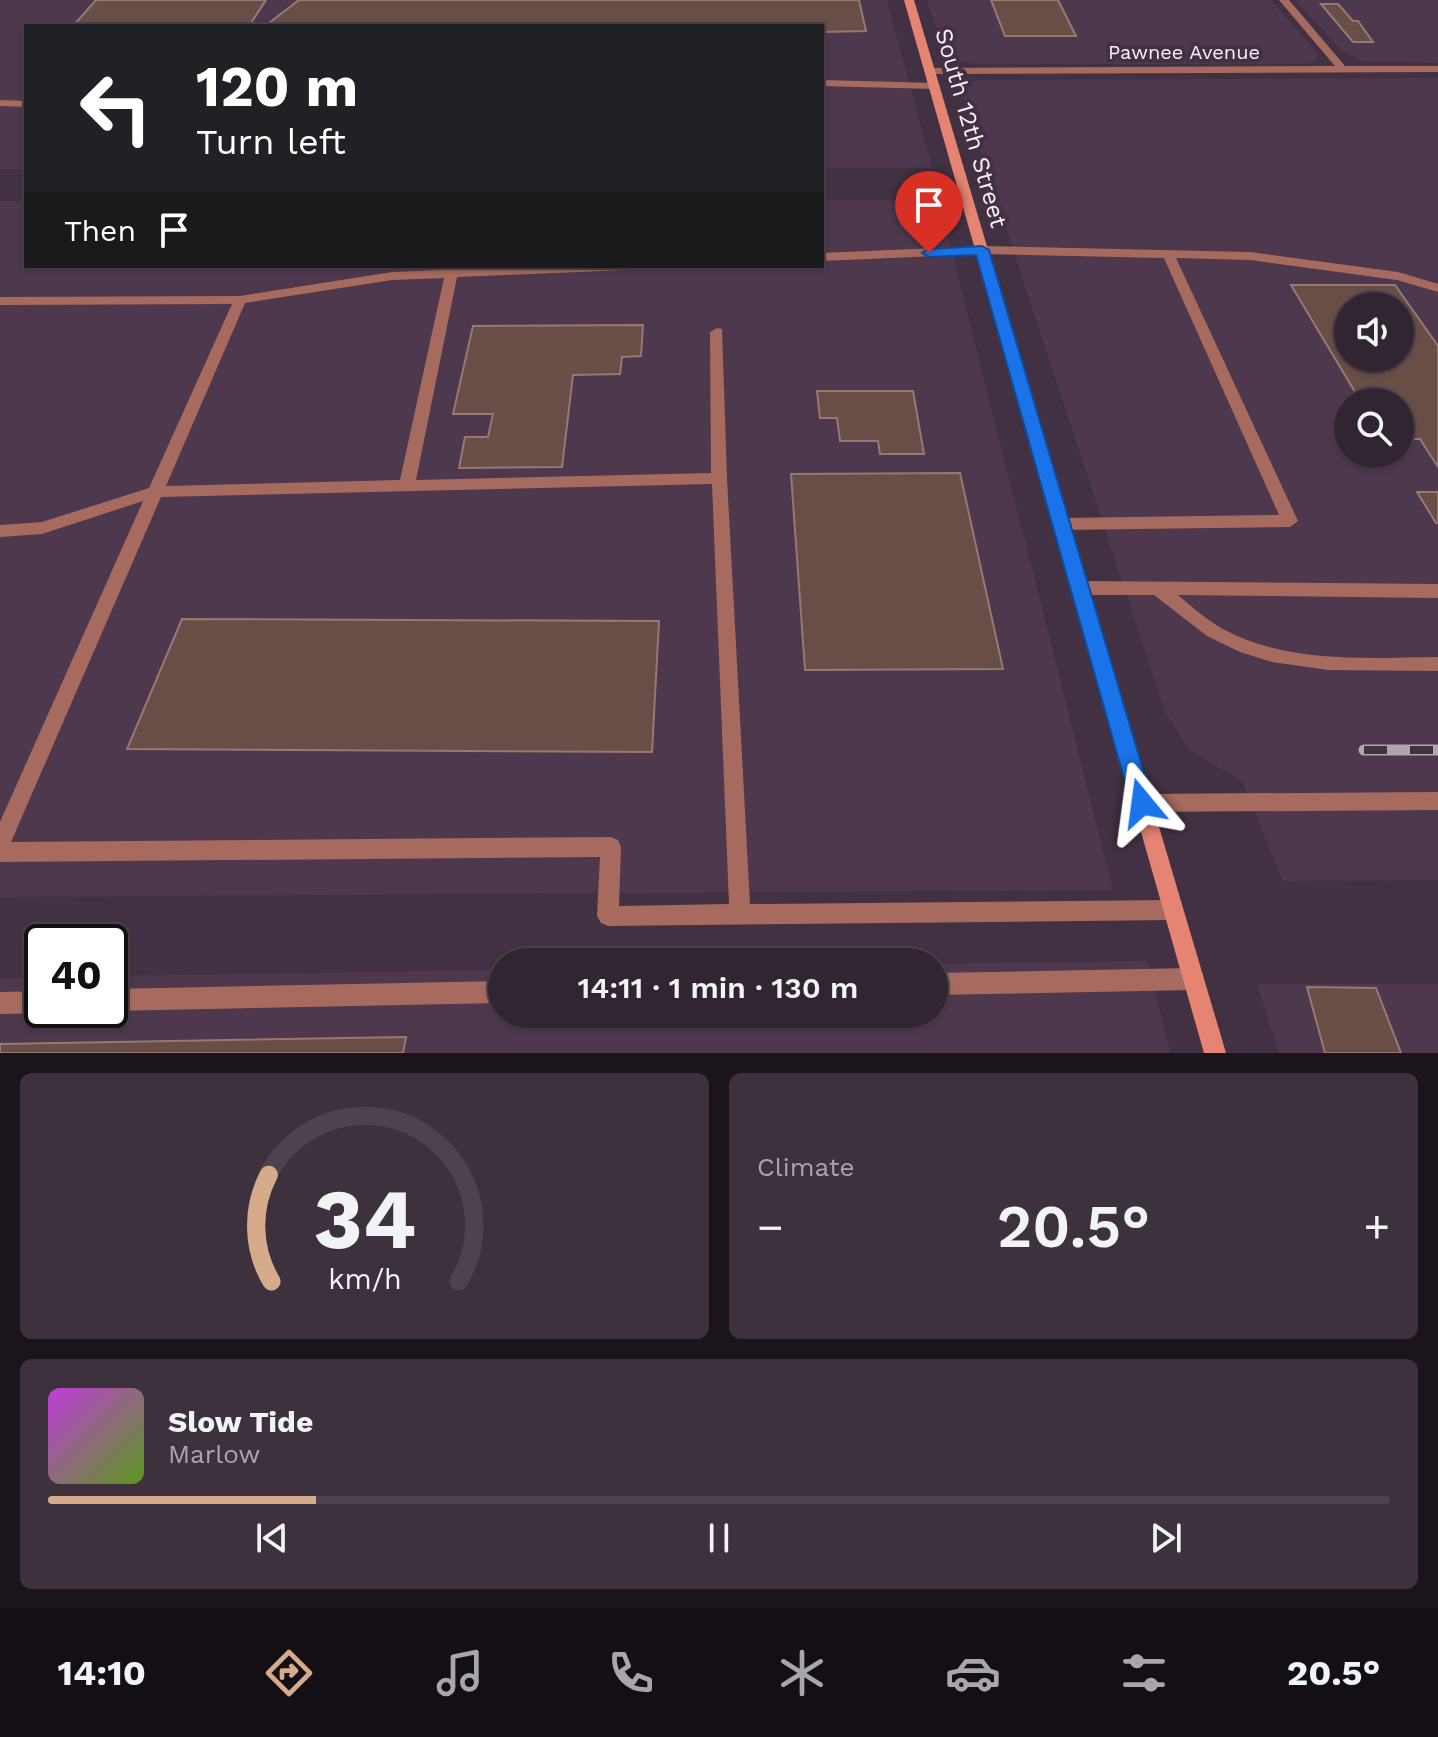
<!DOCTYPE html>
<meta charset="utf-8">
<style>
body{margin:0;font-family:"Work Sans",sans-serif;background:#3d313e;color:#f1f3f6;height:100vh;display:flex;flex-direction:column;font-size:30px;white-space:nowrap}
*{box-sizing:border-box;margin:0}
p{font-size:26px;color:#a8a5ac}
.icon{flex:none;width:44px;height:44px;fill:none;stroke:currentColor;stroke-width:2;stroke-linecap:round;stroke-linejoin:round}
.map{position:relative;height:1053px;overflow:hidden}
.details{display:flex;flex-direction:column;gap:20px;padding:20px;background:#1c141c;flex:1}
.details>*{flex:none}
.banner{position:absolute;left:24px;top:24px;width:800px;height:244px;border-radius:0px;box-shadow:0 2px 6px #0004,0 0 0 2px #4d424d;background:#202124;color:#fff;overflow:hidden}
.controls{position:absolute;left:1334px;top:292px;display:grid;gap:16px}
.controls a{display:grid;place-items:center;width:80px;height:80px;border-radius:50%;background:#322532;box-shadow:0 2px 6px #0004,0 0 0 2px #4d424d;font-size:40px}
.speed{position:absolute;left:24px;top:924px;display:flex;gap:16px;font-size:40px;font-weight:700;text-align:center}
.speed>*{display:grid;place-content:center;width:104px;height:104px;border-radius:50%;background:#322532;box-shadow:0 2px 6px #0004,0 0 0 2px #4d424d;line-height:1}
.speed .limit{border:4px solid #111;border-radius:12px;background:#fff;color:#111}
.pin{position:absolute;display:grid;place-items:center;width:68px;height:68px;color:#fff;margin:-82px -34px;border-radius:50% 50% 50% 0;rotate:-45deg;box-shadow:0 0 8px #0007}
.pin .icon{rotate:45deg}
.me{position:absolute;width:88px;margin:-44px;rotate:344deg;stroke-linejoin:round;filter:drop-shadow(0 0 6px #0008)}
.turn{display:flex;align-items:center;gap:28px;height:168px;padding:0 40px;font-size:36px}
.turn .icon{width:104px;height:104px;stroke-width:2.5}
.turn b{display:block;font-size:56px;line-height:68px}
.then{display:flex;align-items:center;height:76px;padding:0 40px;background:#0003;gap:16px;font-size:30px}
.big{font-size:60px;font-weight:600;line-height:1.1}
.details .widget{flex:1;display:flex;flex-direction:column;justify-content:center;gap:12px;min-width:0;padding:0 28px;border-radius:12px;background:#3d313e}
.details .dial{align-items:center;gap:0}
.dial svg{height:208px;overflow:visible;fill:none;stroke:#4d424d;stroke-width:7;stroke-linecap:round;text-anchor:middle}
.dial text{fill:#f1f3f6;stroke:none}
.song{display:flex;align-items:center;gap:24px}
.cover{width:96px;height:96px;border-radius:12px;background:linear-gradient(135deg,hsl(290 70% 55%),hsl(90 70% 35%))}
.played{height:8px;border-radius:4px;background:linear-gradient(90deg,#d6ab8b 20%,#4d424d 20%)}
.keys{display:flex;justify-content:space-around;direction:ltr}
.heat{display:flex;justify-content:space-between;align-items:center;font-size:44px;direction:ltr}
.details .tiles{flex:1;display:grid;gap:20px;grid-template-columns:1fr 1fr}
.widget:last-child{grid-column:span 2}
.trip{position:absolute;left:488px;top:948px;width:460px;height:80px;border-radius:40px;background:#322532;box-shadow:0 2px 6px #0004,0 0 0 2px #4d424d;font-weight:600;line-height:80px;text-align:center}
.menu{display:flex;height:128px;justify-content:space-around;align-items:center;background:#140f14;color:#a8a5ac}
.menu .icon{width:56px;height:56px}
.menu .selected{color:#d6ab8b}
.menu b{font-size:36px;color:#f1f3f6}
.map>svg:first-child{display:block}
.built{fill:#4e384e;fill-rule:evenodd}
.building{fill:#694e48;stroke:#967972;stroke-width:2;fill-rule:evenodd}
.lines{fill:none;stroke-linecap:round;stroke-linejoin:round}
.lane{fill:#a76a5e;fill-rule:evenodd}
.street{fill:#a76a5e;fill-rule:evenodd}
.secondary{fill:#e58472;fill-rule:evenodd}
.rail-casing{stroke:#b2a4b1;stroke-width:11}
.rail{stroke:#423142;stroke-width:8;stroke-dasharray:23;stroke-linecap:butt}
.route{fill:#1a73e8;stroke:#114b97;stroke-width:2}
.labels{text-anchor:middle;stroke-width:8;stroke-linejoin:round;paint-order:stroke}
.far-street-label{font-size:20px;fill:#faeef9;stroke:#423142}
.street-label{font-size:24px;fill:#faeef9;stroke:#423142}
</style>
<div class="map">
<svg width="1438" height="1053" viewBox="0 0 1438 1053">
<rect width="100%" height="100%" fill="#423142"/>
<path class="built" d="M0,0h887l45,168h-110v-142h-796v143h-26z
M927,0h344l46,53v7l-12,4h-328l-20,-3 -12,-7z
M1295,0h143v63l-76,-2 -20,-10z
M1438,78v802l-155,1 -41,-100 -53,-31 -24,-38 -203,-618 2,-10 14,-4zM1348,306h52v52h-52zM1348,402h52v52h-52z
M822,200h117l174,690 -1113,7v-696h26v65h796z
M1147,961l24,92h-1171v-75l42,-1v33h68v-34l392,-6v44h432v-50z
M1257,984h181v69h-159z"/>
<path class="building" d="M96,0h170l-17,26h-176z
M299,0h560l7,31 -44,1v-6h-557z
M991,0h67l18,36h-71z
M1321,4h17l15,17h5l15,21h-20z
M1291,285h104l43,61v121l-18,-28h-20v-37h-39zM1348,306h52v52h-52z
M643,325l-2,31 -19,1 -2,17 -47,1 -11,92 -103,1 6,-31h23l5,-23h-40l20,-88z
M817,391h96l11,63h-44l-2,-13h-38l-3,-23h-17z
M960,473l43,196 -198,1 -14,-196z
M1417,492h21v31h-2z
M182,619l477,2 -7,131 -525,-3z
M1307,987l69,1 25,65h-76z
M406,1037l-3,16h-403v-9z"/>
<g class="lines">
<path class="lane" d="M822,80l112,3 5,3 -5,3 -112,-3z
M0,100l26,1v6l-26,-1z
M982,246l268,6 148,20 40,12v8l-41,-12 -147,-20 -74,-2 122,263 -8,6 -229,3 -8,-6 8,-6 218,-3 -115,-257 -182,-4 -160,7v-8z
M537,266h95l-6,4 -169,7 -41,203 295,-7 -1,-141 7,-4 5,1 5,149 23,426 422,-4 7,3 4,7 -4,7 -7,3 -564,6 -7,-3 -4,-7 3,-59 -600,5v-40l143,-321 -101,33 -42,3v-12l42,-3 107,-34 83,-184 -232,1v-8l240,-1 152,-24zM444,278l-44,202 -234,6 79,-183 147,-23zM712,484l17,420 -110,2 2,-59 -3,-7 -7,-3 -600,5 150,-345z
M1080,581l358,3v14l-260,-3c14,12 29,25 45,34 64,35 145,29 215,28v14l-110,-1 -56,-8 -32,-10 -33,-16 -53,-41h-74l-6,-2 -2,-5 2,-5z
M1438,792v18l-296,2 -7,-3 -3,-6 3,-6 7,-3z
M1193,968l8,3 3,8 -3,8 -8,3 -259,5v-22z
M502,981v22l-392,8 -3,-1h3v-21z
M42,991v19h8l-8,3 -42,1v-22z"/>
<path class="street" d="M1279,0h10l56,66h93v6l-508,2 -5,-3 5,-3 405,-2z"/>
<path class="secondary" d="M904,0h10l312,1053h-22z"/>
<g class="rail-casing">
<path id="rail" d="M1364,750h74"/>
</g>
<use href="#rail" class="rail"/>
</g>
<path class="route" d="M982,246l7,4 164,553 -3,7 -8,3 -8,-3 -3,-7 -155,-548 -47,2 -7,-4 7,-4z"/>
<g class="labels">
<g class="far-street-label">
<text x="1184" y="59">Pawnee Avenue</text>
</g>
<g class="street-label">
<text transform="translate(971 128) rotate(74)" y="8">South 12th Street</text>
</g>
</g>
</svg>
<div class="controls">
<a><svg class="icon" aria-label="sound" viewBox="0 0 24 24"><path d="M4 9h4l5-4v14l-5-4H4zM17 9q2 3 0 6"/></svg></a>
<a><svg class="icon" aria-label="search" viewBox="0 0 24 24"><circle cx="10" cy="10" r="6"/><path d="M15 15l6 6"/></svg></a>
</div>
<div class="speed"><div class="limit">40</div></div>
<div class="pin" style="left:929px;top:253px;background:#d93025"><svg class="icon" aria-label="arrive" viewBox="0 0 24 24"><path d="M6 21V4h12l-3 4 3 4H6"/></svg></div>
<svg class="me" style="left:1142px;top:803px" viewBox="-20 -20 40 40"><path d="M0-17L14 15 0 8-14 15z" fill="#1a73e8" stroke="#fff" stroke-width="4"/></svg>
<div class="trip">14:11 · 1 min · 130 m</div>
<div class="banner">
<div class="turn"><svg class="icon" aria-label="left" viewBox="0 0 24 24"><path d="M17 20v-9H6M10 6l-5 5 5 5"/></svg><div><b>120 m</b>Turn left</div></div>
<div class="then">Then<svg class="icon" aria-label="arrive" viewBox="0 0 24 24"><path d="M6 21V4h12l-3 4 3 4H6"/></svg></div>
</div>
</div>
<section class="details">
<div class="tiles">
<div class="widget dial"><svg viewBox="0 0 100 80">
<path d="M14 69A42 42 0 1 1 86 69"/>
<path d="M14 69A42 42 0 0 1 13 28" stroke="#d6ab8b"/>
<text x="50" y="56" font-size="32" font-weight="700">34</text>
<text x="50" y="72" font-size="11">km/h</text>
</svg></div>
<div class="widget"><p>Climate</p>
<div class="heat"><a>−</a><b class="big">20.5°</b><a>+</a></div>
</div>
<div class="widget">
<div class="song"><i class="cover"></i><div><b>Slow Tide</b><p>Marlow</p></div></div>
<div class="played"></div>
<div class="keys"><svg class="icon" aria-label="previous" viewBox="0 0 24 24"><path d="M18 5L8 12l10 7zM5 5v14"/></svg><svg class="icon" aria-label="pause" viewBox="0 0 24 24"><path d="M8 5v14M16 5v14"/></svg><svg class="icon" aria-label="next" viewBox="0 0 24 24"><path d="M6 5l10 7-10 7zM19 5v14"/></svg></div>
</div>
</div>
</section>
<nav class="menu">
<b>14:10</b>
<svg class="icon selected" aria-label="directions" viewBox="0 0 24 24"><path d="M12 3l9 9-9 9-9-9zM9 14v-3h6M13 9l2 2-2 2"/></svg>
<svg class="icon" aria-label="music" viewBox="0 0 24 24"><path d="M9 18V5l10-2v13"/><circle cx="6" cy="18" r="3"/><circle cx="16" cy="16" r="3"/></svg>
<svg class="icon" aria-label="phone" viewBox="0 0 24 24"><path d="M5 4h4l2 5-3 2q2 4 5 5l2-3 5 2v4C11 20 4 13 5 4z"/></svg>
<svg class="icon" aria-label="climate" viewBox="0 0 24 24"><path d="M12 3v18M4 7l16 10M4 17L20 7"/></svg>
<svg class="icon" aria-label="car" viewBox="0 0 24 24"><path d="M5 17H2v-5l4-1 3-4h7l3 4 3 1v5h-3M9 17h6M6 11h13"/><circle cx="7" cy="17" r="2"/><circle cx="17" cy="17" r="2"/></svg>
<svg class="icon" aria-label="filters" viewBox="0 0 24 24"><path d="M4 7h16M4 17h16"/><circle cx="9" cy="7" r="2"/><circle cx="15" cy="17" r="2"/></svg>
<b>20.5°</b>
</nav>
